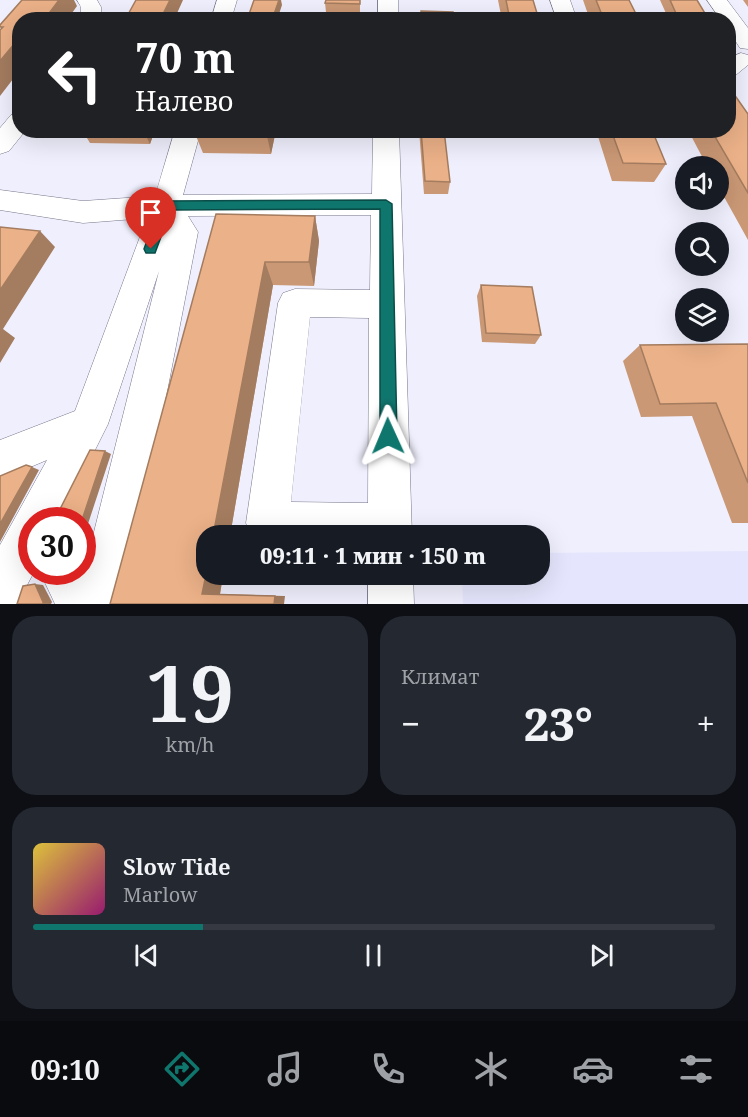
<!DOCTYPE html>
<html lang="ru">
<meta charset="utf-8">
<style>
body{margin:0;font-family:"Noto Serif",serif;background:#242831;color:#f1f3f6;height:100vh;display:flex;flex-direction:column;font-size:22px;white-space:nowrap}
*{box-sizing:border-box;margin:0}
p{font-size:20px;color:#9ea1a6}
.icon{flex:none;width:33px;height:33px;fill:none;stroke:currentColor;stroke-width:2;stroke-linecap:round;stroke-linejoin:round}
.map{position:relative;height:604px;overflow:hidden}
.side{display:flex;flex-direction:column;gap:12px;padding:12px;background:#0d0f14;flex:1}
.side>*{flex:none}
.banner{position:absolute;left:12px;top:12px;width:724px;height:126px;border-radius:24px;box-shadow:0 6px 24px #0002;background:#202124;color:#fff;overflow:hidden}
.buttons{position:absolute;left:675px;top:156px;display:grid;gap:12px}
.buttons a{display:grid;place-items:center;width:54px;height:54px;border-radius:50%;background:#171b24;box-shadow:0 6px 24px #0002;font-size:30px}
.speed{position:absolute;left:18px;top:507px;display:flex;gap:12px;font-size:30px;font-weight:700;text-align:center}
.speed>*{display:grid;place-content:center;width:78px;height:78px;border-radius:50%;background:#171b24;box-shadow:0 6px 24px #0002;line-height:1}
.speed .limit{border:9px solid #d22;background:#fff;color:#111}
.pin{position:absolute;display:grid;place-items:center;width:51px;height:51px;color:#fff;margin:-62px -26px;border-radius:50% 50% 50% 0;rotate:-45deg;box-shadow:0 0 6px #0007}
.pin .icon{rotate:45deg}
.me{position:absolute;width:66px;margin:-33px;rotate:359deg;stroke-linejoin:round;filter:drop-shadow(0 0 4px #0008)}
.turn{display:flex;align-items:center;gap:21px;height:126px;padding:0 24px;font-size:27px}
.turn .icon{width:78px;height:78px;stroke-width:2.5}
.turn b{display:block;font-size:42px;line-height:51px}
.big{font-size:45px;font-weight:800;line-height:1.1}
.side .card{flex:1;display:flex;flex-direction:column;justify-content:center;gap:9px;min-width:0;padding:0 21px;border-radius:24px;background:#242831}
.side .dial{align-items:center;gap:0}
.dial b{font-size:78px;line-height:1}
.song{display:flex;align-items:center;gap:18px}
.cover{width:72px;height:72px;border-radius:9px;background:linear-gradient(135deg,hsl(50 70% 55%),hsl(320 70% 35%))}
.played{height:6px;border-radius:3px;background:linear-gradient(90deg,#0f766e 25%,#363941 25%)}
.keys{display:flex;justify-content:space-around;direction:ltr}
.heat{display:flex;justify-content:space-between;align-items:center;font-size:33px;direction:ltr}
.side .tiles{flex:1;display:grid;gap:12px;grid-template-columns:1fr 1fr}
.card:last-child{grid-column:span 2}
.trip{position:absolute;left:196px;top:525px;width:354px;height:60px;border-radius:24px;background:#171b24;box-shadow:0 6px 24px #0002;font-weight:800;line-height:60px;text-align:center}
.tab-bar{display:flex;height:96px;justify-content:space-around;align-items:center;background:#090b0e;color:#9ea1a6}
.tab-bar .icon{width:42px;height:42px}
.tab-bar .current{color:#0f766e}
.tab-bar b{font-size:27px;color:#f1f3f6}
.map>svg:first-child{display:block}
.built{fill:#e5e5fd}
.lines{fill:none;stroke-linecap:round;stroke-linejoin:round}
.minor-casing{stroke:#76768a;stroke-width:1}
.minor{fill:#fff;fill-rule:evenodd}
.wall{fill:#ca9875}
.shaded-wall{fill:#a47c5f}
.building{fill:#ebb188;stroke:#a47c5f;stroke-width:1.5}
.route{fill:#0f766e;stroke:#0a4d48;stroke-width:1.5}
</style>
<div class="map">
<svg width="748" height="604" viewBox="0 0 748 604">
<rect width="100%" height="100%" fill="#efeffd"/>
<path class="built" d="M748,551v53h-285l-1,-29 78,-1v-21z"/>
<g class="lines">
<g class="minor-casing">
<path id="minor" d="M77,0h20l4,7v13h-20v-13z
M217,0h20l-6,20h-20z
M378,0h20v20h-20z
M550,0h20l7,20h-20z
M707,0h20l21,28v21l-8,-1 -11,-17v-11h-8z
M741,53l7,2v10l-11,9 -8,2v-18z
M20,113v17h6l-17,21 -9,3v-26l11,-13z
M175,130h26l-18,65 189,-1 1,-64h26l13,406h-161l-5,-13 32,-220 5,-10 12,-4 75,1 1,-75 -183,1 10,16 -30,155 -46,217h-67l-15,-32h42v-8l3,4 74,-297 -51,153 -48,96h-28v52h2l-17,32h-17v-59l47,-85 -47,20v-40l75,-29 72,-193 -64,5 -83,-13v-20l83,11 72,-5zM310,317l59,1 -1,185 -77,-1z
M368,574h45l1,30h-46z"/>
</g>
<use href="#minor" class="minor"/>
</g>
<path class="wall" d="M360,0v13l-34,-1 -1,-9z
M498,0h35l6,20h-37z
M583,0h46l10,20h-49z
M660,0h37l12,20h-40z
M743,0h5v7z
M748,114v126l-30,-54v-20h-11l-19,-36h41z
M82,130h73l-5,14 -60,-1z
M198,130h78l-5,24 -68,-1 -7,-17z
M419,130h25l6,52 -2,12h-24z
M596,130h56l14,34 -12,18 -42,-1z
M216,214l99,2 4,25 -5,45 -41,-1 -53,309 65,2 -175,8z
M481,285l60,50 -6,9 -53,-2 -5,-46z
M748,344v179h-16l-40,-107 -51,1 -18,-56 17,-16z"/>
<path class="shaded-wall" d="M59,0h15l3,6 -10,14h-23z
M170,0h13l-9,20h-14z
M279,0h2l1,5 -5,15h-5z
M20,37v33l-20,26v-35z
M143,130h12l-5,14z
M268,130h8l-5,24 -4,-18z
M315,216l4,25 -5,45 -5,-24z
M40,231l15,16 -52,82 12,9 -15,25v-73z
M265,262l8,23 -43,251h-17z
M105,451l6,3 -27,82 -2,-1v-15z
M32,467l7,3 -39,72v-18z
M207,570v4h16l-3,20h-18z
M35,584l8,1 9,17 -1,2h-8z
M275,596h10l-1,8h-10z"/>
<path class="building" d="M22,0h37l-15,20h-24v17l-20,24v-31l3,-3h-3v-2z
M136,0h34l-10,20h-35z
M254,0h25l-7,20h-25z
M326,0h34v4l-35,-1z
M506,0h27l6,20h-29z
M596,0h33l10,20h-35z
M670,0h27l12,20h-30z
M421,11l32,1v8h-32z
M729,87l19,27v79l-37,-63h18z
M198,130h70l-1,6h-71z
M421,130h23l6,52 -25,-1z
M611,130h41l14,34 -43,-1z
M216,214l99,2 -6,46h-44l-52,274h-6v34l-5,24 73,2 -1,8h-164z
M0,227l40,4 -40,59z
M481,285l51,2 9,48 -55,-2z
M748,344v139l-32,-80 -56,1 -20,-59z
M90,450l15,1 -23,69h-32l5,-1z
M26,465l6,2 -32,57v-48z
M35,584l8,18v2h-26l6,-18z"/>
<path class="route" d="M386,200l6,4 5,232 -3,6 -6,2 -5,-2 -3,-6v-227l-209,1 -16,43h-9l-2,-4 16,-43 6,-5z"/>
</svg>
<div class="buttons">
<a><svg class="icon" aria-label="sound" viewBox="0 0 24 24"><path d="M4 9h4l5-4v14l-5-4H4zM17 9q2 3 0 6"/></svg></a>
<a><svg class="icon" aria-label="search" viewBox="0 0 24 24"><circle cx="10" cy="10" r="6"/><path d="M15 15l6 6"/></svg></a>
<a><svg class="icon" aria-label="layers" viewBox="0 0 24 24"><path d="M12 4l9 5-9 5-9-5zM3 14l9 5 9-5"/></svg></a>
</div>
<div class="speed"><div class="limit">30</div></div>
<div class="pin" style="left:151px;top:249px;background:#d93025"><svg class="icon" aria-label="arrive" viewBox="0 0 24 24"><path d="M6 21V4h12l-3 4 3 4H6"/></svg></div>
<svg class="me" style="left:388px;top:436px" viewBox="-20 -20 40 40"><path d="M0-17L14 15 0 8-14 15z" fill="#0f766e" stroke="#fff" stroke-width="4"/></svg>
<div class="trip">09:11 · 1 мин · 150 m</div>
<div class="banner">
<div class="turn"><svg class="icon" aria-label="left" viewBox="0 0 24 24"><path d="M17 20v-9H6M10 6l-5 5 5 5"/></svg><div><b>70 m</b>Налево</div></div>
</div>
</div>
<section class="side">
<div class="tiles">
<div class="card dial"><b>19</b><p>km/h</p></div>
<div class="card"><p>Климат</p>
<div class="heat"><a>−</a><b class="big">23°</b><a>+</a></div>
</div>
<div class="card">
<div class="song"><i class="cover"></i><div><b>Slow Tide</b><p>Marlow</p></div></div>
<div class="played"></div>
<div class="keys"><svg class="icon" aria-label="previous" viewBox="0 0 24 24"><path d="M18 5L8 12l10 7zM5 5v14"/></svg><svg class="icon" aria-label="pause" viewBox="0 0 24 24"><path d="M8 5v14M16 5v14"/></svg><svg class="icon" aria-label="next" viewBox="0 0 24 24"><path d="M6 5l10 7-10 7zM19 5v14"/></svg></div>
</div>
</div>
</section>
<nav class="tab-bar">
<b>09:10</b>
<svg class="icon current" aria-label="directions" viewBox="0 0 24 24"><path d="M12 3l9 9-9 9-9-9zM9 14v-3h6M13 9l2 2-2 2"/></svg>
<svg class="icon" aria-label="music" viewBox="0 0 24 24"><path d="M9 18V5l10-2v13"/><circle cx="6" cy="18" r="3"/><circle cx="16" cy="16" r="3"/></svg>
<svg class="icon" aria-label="phone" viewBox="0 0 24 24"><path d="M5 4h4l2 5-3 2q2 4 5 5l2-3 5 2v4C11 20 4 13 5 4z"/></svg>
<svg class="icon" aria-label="climate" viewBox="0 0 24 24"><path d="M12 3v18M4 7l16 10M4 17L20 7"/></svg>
<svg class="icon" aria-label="car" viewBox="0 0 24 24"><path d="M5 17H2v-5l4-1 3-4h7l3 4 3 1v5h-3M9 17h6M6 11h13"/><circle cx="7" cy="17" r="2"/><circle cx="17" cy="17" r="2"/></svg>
<svg class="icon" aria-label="filters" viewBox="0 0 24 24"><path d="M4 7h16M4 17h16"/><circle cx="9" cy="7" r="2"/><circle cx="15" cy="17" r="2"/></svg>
</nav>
